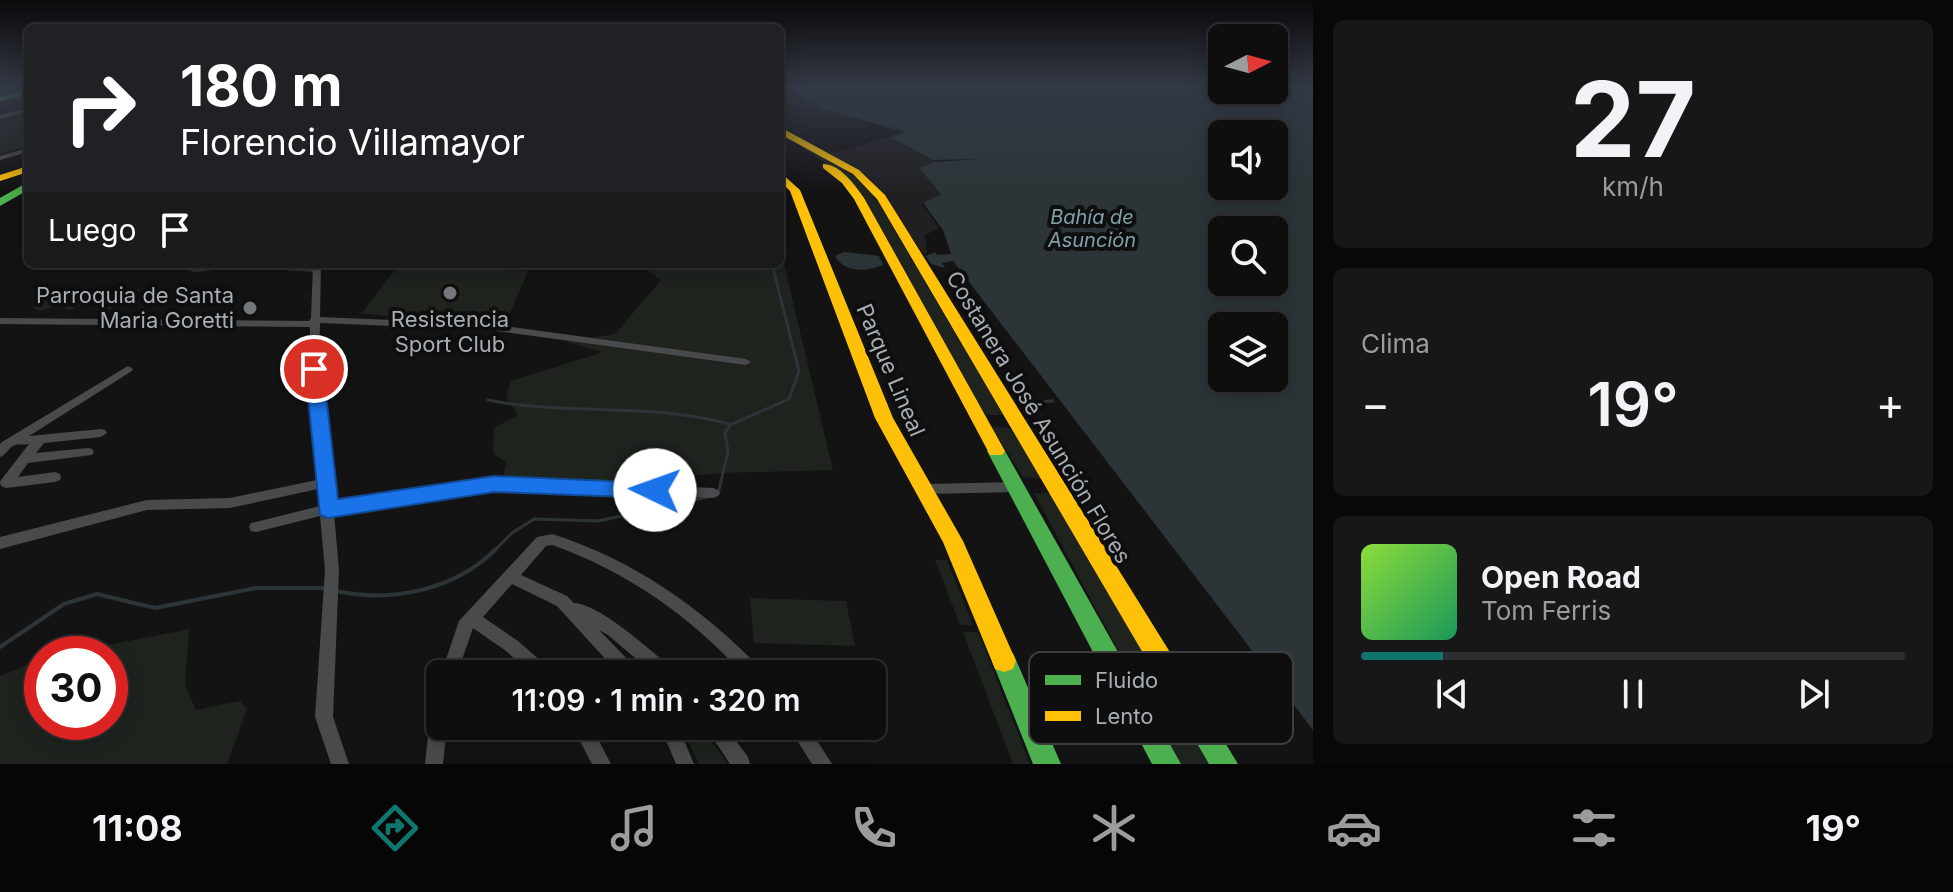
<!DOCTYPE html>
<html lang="es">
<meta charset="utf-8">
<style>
body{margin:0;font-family:Inter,sans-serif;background:#171718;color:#f1f3f6;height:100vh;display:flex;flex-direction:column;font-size:30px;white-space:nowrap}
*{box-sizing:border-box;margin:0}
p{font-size:26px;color:#9b9c9e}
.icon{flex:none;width:44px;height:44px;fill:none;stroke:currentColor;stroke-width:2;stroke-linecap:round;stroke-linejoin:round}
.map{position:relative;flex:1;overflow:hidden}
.drawer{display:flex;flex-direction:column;gap:20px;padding:20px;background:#080808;width:640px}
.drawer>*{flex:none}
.hud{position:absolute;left:24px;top:24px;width:760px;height:244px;border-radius:12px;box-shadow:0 4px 20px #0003,0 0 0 2px #2e2e2f;background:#202124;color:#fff;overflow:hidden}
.needle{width:52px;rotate:84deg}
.tools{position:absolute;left:1208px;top:24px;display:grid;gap:16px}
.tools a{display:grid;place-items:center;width:80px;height:80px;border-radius:12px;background:#0e0e0f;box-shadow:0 4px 20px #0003,0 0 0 2px #2e2e2f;font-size:40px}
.speed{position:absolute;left:24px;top:636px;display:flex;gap:16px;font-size:40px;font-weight:700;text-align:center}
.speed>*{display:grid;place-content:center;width:104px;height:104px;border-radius:50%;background:#0e0e0f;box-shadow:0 4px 20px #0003,0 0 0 2px #2e2e2f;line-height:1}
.speed .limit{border:12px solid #d22;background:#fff;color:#111}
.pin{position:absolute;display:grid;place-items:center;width:68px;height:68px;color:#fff;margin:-34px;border:4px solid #fff;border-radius:50%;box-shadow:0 2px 8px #0007}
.me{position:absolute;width:88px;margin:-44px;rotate:273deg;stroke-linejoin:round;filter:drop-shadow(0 0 6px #0008)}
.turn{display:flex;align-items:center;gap:28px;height:168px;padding:0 24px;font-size:36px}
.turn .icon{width:104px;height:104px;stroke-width:2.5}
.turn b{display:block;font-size:56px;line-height:68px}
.then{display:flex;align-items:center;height:76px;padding:0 24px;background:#0003;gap:16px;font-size:30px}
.big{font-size:60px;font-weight:600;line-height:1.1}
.drawer .card{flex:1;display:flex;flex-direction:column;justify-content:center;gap:12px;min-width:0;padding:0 28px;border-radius:12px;background:#171718}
.drawer .dial{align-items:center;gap:0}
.dial b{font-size:104px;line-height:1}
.song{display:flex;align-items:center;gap:24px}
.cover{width:96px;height:96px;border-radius:12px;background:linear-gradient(135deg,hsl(90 70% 55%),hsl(150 70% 35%))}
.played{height:8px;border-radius:4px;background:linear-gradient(90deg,#0f766e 15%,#2e2e2f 15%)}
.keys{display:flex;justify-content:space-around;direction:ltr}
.heat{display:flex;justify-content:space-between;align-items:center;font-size:44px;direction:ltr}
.trip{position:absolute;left:426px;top:660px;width:460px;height:80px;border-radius:12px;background:#0e0e0f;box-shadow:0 4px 20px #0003,0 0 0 2px #2e2e2f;font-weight:600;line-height:80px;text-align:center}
.tabs{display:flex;height:128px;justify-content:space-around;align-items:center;background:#060606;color:#9b9c9e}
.tabs .icon{width:56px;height:56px}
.tabs .current{color:#0f766e}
.tabs b{font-size:36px;color:#f1f3f6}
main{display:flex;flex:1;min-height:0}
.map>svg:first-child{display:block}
.built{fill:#202022}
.green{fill:#1e231e}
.water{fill:#2c3437;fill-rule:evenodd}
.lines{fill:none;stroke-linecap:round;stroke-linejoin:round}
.stream-far1{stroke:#2c3437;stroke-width:3}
.stream{stroke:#2c3437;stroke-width:4}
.street{fill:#484a4c;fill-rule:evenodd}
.fast{fill:#4caf50;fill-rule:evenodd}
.slow{fill:#ffc107;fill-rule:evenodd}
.route{fill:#1a73e8;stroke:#114b97;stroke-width:2}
.poi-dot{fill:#73777b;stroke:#0e0e0f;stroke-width:3}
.labels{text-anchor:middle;stroke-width:8;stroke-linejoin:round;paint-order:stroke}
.far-water-label{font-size:20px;font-style:italic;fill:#81a0aa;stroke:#0e0e0f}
.poi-label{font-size:22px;fill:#a6adb3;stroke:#0e0e0f;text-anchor:end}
.street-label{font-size:22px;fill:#a6adb3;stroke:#0e0e0f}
.key{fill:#0e0e0f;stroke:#3c3e40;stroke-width:2}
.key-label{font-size:22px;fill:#a6adb3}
</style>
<main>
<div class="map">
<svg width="1313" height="764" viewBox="0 0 1313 764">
<rect width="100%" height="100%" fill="#131314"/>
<path class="built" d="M910,130l27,9 -34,-3 -10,4 42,21 -15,7 25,25 -23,11 17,24 -14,7 2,18h-4l-56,-77 -41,-25 12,1z"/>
<path class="green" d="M28,114v32l-28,8v-33z
M780,132l40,20 49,35 134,228h-18l-142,-240z
M780,247l53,223 -111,3 -222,21 6,-32 -13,-8 1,-26 24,-13 -12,-18 5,-16 92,-29 -38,-10 50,-8 46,-54 -23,-16h142z
M398,266l130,5 -22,51 -145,-8z
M127,289h14l-32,21h-14l9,-8 -14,-1 -20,9 -12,-4 -19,5 -6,-3 6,-11 18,-5 -1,7c19,3 34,-6 54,1z
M991,426l18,2 19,23 14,28 -19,-2z
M1034,493h16l163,271h-34z
M935,560h12l26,65h-13z
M750,598l96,3 9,45 -101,-3z
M189,629l-4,56 11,25 44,-9 7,8 -20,55h-227v-88l42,-18v64h68v-68h-47z
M963,632h15l52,132h-17z
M872,718l6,25 -50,-3 -2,-14h46z
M681,726h19l28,38h-29z"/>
<path class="water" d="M782,86h440v4l91,-4v644l-360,-469 -11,2 3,5 -14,-4 -5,-8 9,-4 2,3 14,-1 -8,-24 -20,-27 18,-9 -22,-26 15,-6 44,-3 -45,1 -42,-22 16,-6 -85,-23zM1222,134h52v52h-52zM1222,230h52v52h-52zM1222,326h52v52h-52z
M844,252l35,4 4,9c-16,7 -39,8 -48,-9z
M190,264l125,2 -2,6 -69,-5 -50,5 -6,-2z"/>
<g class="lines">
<path class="stream-far1" d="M488,400c80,16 162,2 241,24
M1029,402l24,-1
M718,494l10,-42 -3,-19 5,-8 59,-26 10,-28 -27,-107
M494,551l18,-18 22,-14 64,2 109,-24"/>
<path class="stream" d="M337,591c55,12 118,-1 159,-42
M0,647l64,-43 33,-10 58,14 101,-20h70
M1199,678h47"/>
<path class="street" d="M0,91l28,6v4l-28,-6z
M28,108v4l-28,7v-4z
M28,148v4l-28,8v-4z
M313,264h8l-1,53 170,7 256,35 5,3 -5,3 -256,-35 -170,-7 -1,46 11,111 3,3 -2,3 2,17 161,-24 219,9 5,2 2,3 -2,3 -5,2 -219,-9 -160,24 5,57 -6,147 16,47h-18l-16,-47 10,-147 -5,-54 -64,16 -5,-1 -2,-4 2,-4 5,-1 64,-16 -2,-17 -88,19 -83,2 -147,39v-12l147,-37 83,-2 87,-18 -8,-111 1,-42 -310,-3v-6l309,3 2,-3z
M128,366l5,3 -1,2 -103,65 72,-7 4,1 2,3 -6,4 -57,6 -8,10 52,-5 4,1 2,3 -2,3 -64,8 -10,14 37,-5 5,2 1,3 -1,3 -5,2 -49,6 -5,-2 -1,-4 1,-2 28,-36c-4,1 -10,0 -14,1 -7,2 -8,10 -15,12v-13l2,-2z
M1017,482l5,2 2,3 -2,3 -5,2 -90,2 -5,-2 -2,-3 2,-3 5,-2z
M552,534c81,26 149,73 208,134l2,6h-19c-53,-58 -117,-103 -191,-129l-6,1 -25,29 46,21 7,7c26,1 77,48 98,65l2,6h-20l-46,-39 -9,-5 37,38 2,6h-19l-62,-68 -45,-22 -29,33 35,24 31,27 2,6h-20l-25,-23 -33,-23 -16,46h-16l18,-53 78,-84z
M440,701v25h7l-4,38h-18l6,-55 3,-6z
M572,726h19l20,38h-19z
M660,726h18l16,38h-18z
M705,726h20l23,31 2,7h-20z
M788,726h20l24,38h-20z"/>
<path class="fast" d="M28,90v4l-28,7v-4z
M28,182v8l-28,16v-8z
M996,445l6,2 3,4 176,313h-29l-165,-313 3,-4z
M1159,646l9,3 70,115h-29l-62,-107 3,-8z
M1004,650l9,3 48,111h-28l-41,-103 3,-8z"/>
<path class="slow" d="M780,127l79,43 26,25 283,454 3,8 -3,8 -9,3 -9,-3 -273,-466 -24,-25 -73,-40z
M823,164c17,0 32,21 41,34l141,253 -3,4h-12l-136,-256 -12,-16 -19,-15z
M28,166v6l-28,9v-6z
M780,172l20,18 93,228 70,123 53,120 -3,8 -9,3 -9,-3 -52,-127 -68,-124 -85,-227 -10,-10z"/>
</g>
<linearGradient id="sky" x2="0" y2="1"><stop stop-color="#0a0a0b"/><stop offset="0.45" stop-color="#333945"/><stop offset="1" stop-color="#333945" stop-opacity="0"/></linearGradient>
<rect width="1313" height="193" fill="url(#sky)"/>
<path class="route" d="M314,364l9,5 15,130 156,-23 161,7 11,7 -11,8 -161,-6 -166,26 -8,-3 -15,-146z"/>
<g class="poi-dot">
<circle cx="450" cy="293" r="8"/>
<circle cx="250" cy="308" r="8"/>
</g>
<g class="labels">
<g class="far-water-label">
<text x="1092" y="224">Bahía de<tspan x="1092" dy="23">Asunción</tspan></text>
</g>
<g class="poi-label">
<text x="234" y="303">Parroquia de Santa<tspan x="234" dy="25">Maria Goretti</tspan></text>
<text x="450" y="327" text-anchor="middle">Resistencia<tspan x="450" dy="25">Sport Club</tspan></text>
</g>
<g class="street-label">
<text transform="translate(891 370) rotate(67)" y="8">Parque Lineal</text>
<text transform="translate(1039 417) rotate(59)" y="8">Costanera José Asunción Flores</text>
</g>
</g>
<rect x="1029" y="652" width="264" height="92" rx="12" class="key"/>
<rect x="1045" y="675" width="36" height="10" fill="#4caf50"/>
<rect x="1045" y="711" width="36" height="10" fill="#ffc107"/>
<g class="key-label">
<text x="1095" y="688">Fluido</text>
<text x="1095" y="724">Lento</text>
</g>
</svg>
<div class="tools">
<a><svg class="needle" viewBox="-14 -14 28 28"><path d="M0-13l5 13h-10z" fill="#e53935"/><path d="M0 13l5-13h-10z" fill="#9b9c9e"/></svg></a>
<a><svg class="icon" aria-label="sound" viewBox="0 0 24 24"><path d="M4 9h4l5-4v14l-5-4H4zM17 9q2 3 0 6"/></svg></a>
<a><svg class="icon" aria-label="search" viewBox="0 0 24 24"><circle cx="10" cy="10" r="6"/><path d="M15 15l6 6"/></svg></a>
<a><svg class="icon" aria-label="layers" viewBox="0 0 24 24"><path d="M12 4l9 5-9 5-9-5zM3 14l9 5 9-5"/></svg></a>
</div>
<div class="speed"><div class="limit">30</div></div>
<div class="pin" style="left:314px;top:369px;background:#d93025"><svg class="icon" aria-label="arrive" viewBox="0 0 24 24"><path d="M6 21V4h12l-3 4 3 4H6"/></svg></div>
<svg class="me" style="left:655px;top:490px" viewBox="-20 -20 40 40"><circle r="19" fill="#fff"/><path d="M0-13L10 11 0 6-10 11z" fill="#1a73e8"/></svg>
<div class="trip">11:09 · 1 min · 320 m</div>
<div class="hud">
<div class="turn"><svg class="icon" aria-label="right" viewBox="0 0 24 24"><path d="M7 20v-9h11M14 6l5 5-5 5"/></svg><div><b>180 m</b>Florencio Villamayor</div></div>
<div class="then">Luego<svg class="icon" aria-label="arrive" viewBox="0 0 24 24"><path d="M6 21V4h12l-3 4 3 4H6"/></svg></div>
</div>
</div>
<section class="drawer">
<div class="card dial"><b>27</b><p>km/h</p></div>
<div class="card"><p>Clima</p>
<div class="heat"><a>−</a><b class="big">19°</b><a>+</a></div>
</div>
<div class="card">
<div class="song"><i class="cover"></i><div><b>Open Road</b><p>Tom Ferris</p></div></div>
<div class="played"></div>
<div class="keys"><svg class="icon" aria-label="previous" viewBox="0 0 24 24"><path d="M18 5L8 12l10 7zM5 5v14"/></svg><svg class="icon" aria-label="pause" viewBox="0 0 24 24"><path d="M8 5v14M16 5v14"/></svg><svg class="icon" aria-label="next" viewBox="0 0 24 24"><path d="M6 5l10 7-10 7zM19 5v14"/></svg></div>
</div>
</section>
</main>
<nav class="tabs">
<b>11:08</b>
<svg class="icon current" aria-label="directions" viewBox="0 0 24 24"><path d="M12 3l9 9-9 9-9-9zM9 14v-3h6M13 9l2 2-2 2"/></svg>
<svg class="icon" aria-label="music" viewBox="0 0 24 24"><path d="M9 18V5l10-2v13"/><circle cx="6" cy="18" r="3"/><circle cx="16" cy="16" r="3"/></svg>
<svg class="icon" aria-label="phone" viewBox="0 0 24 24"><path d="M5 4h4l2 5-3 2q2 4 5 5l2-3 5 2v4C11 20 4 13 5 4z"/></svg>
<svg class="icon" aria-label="climate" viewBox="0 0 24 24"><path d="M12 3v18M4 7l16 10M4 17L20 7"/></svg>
<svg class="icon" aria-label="car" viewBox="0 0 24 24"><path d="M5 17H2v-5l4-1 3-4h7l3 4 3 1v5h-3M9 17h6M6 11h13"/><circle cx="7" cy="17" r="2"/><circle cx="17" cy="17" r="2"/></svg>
<svg class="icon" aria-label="filters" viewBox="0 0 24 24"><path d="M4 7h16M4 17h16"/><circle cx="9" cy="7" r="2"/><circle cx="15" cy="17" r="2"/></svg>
<b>19°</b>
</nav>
